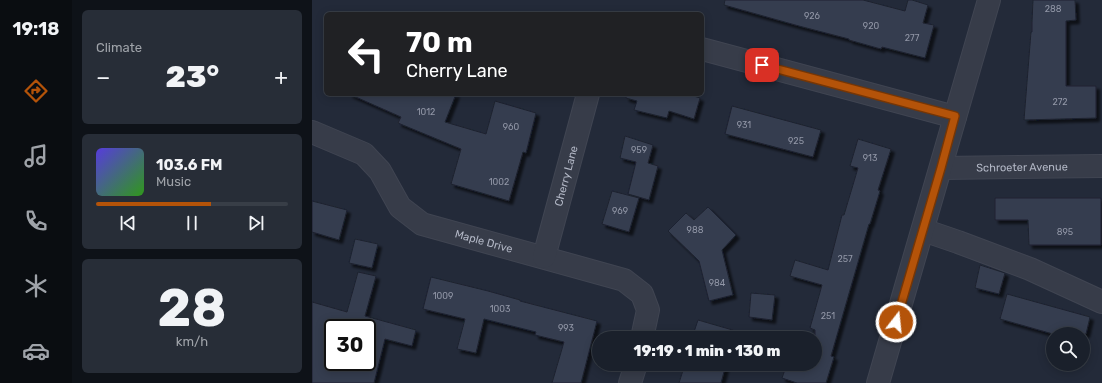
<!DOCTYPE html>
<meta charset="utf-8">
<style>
body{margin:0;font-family:Rubik,sans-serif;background:#272d37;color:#f1f3f6;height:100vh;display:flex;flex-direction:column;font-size:15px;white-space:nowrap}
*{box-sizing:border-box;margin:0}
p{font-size:13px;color:#9fa3a9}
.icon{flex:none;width:22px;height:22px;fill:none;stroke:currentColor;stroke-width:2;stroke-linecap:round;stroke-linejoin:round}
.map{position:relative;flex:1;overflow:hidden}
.side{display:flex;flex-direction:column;gap:10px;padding:10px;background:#0e1218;width:240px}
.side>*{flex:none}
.top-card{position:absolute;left:12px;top:12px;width:380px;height:84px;border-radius:6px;box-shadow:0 2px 10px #0003,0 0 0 1px #383e47;background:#202124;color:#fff;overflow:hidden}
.buttons{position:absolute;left:734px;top:327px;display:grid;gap:8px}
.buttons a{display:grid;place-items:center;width:44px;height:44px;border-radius:50%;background:#1a202b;box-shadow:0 2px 10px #0003,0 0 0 1px #383e47;font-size:20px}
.speed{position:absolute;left:12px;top:319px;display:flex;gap:8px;font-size:20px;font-weight:700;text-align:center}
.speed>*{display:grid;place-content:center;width:52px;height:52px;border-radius:50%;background:#1a202b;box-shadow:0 2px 10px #0003,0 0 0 1px #383e47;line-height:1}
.speed .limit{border:2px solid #111;border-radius:6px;background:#fff;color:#111}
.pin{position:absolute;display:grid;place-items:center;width:34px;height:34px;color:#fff;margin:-17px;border-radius:8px;box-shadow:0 2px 6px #0006}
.me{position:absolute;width:44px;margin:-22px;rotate:16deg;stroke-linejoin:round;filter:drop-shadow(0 0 3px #0008)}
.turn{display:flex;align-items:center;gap:14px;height:84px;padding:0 16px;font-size:18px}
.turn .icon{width:52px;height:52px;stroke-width:2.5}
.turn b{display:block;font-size:28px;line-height:34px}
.big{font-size:30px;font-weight:800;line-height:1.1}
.side .tile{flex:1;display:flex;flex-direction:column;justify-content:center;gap:6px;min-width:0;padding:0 14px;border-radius:6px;background:#272d37}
.side .dial{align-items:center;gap:0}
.dial b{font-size:52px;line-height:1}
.song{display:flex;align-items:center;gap:12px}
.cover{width:48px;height:48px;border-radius:6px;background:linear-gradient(135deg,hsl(250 70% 55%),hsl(110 70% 35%))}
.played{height:4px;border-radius:2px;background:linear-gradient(90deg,#b45309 60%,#383e47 60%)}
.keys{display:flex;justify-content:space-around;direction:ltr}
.heat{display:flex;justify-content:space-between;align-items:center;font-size:22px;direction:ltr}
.trip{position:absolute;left:280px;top:331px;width:230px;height:40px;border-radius:20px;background:#1a202b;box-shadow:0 2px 10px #0003,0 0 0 1px #383e47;font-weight:800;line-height:40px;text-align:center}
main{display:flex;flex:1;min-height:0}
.menu{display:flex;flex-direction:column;width:72px;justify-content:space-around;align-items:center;background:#0a0d11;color:#9fa3a9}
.menu .icon{width:28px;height:28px}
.menu .on{color:#b45309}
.menu b{font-size:18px;color:#f1f3f6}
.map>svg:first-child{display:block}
.building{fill:#363d4f;stroke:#1e2330;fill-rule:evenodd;filter:url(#shadow)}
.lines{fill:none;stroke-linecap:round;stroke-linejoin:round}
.minor-casing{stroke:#404552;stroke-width:24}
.minor{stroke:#373c49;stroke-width:22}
.route-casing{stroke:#753606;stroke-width:10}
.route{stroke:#b45309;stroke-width:7}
.labels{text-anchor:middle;stroke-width:4;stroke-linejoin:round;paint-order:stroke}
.number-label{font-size:9px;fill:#9196a6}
.street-label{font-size:11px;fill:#b2b7c5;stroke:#1c212e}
</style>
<main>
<nav class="menu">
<b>19:18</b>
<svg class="icon on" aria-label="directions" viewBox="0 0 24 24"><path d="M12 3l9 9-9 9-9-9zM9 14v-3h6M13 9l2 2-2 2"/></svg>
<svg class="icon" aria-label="music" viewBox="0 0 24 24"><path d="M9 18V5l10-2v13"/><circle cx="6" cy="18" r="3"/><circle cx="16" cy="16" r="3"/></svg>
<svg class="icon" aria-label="phone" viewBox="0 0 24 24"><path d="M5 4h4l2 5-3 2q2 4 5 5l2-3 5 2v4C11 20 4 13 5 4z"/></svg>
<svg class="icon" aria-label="climate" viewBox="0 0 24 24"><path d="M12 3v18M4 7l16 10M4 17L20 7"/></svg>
<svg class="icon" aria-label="car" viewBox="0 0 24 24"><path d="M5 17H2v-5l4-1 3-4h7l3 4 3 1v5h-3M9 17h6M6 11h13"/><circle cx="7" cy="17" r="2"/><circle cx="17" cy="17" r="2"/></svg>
</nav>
<section class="side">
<div class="tile"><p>Climate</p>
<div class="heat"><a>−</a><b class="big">23°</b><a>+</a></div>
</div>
<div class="tile">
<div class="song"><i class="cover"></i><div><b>103.6 FM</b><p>Music</p></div></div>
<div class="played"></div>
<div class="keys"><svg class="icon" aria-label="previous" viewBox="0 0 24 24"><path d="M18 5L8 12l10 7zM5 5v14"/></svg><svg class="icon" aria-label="pause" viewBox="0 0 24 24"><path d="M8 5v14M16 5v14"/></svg><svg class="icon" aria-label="next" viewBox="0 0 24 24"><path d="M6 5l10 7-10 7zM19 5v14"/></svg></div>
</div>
<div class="tile dial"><b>28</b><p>km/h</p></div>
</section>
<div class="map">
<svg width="790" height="383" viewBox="0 0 790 383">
<defs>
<filter id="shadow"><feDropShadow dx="3.5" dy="3.5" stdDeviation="1" flood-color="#0009"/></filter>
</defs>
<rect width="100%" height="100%" fill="#232a39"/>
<path class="building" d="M413,0h138l42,11 3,-11h4l16,5 -5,18 11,2 -9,33 -43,-11 -1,2 -32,-9v-1l-50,-13 -75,-21z
M721,0h42l1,20 -10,1v65h30v32l-72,2 7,-88h1v-10z
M37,94h107l-11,28 41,12 9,-33 41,12 -10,40 -3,-1 -14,49 -58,-17 10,-35 -63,-26 3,-6z
M314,94h61l13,4 -6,21 -25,-8 -2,7 -33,-8 3,-9 -11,-3z
M420,106l89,24 -8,27 -88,-23z
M313,136l28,9 -5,18 10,3 -9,34 -21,-6 8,-32 -16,-4z
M546,139l33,10 -13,41 2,1 -10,33h-1l-38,132 3,1 -8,26h-29l-15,-5 5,-14h28v-34l-5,-2 12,-43 -32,-9 5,-16 33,10 14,-55h2l14,-47 -8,-2z
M300,191l27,7 -10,34 -27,-8z
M683,198h106v47h-72l-1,-25h-33z
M0,201l35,9 -8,30 -27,-8z
M396,207l28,28 -14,15 11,45 -24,6 -10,-40 -31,-30 18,-18 8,7z
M43,239l23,5 -6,24 -23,-5z
M668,265l25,8 -6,21 -24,-6z
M46,272l18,4 -11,40 51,14 -4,16 -27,-7 -11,44h-62v-81l35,10zM21,328h34v34h-34z
M119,277l57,14 32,9v1l77,20 -16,62h-29l12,-41 -29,-7 1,-3 -52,-13 -8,34 -19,-4 8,-30 -42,-10z
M439,293l24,2 -3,25 -23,-3z
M695,294l83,23 -4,17h-33l-53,-15z
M386,320l38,11 -2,7h-42z
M373,364h41l-5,19h-42z"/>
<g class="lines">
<g class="minor-casing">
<g id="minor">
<path d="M390,49l253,68"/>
<path id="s1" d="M0,132l52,22 16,17 20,36 22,17 202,56 18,14 6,16 -6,28"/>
<path id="s2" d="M629,168l161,-2"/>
<path d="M611,230l35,12 72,27 72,33"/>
<path id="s3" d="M232,257l44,-163"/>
<path d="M318,383l6,-19"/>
<path d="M566,383l111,-383"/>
</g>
</g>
<use href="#minor" class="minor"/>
</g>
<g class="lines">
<g class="route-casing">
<path id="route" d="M450,65l193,51 -14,52 -45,154"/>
</g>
<use href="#route" class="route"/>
</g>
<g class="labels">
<g class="number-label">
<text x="741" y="12">288</text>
<text x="500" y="19">926</text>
<text x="559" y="29">920</text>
<text x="600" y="41">277</text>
<text x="748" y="105">272</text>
<text x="114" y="115">1012</text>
<text x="432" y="128">931</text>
<text x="199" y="130">960</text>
<text x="484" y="144">925</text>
<text x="327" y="153">959</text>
<text x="558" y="161">913</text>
<text x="187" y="185">1002</text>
<text x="308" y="214">969</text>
<text x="383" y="233">988</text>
<text x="753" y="235">895</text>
<text x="533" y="262">257</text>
<text x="405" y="286">984</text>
<text x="131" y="299">1009</text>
<text x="188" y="312">1003</text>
<text x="516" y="319">251</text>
<text x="254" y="331">993</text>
</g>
<g class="street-label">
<text dy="4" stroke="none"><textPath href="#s2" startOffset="81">Schroeter Avenue</textPath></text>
<text dy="4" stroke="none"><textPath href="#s3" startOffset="84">Cherry Lane</textPath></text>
<text dy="4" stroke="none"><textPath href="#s1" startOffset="213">Maple Drive</textPath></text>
</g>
</g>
</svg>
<div class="buttons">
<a><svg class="icon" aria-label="search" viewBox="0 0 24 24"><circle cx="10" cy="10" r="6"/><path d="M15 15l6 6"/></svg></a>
</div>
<div class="speed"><div class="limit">30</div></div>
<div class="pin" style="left:450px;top:65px;background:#d93025"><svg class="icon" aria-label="arrive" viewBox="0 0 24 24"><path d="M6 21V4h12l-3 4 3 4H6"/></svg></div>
<svg class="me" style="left:584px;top:322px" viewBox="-20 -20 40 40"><circle r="17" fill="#b45309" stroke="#fff" stroke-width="3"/><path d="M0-11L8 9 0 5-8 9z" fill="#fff"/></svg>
<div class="trip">19:19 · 1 min · 130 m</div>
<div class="top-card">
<div class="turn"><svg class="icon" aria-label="left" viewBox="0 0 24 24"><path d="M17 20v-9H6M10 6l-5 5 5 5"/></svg><div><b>70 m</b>Cherry Lane</div></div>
</div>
</div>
</main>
